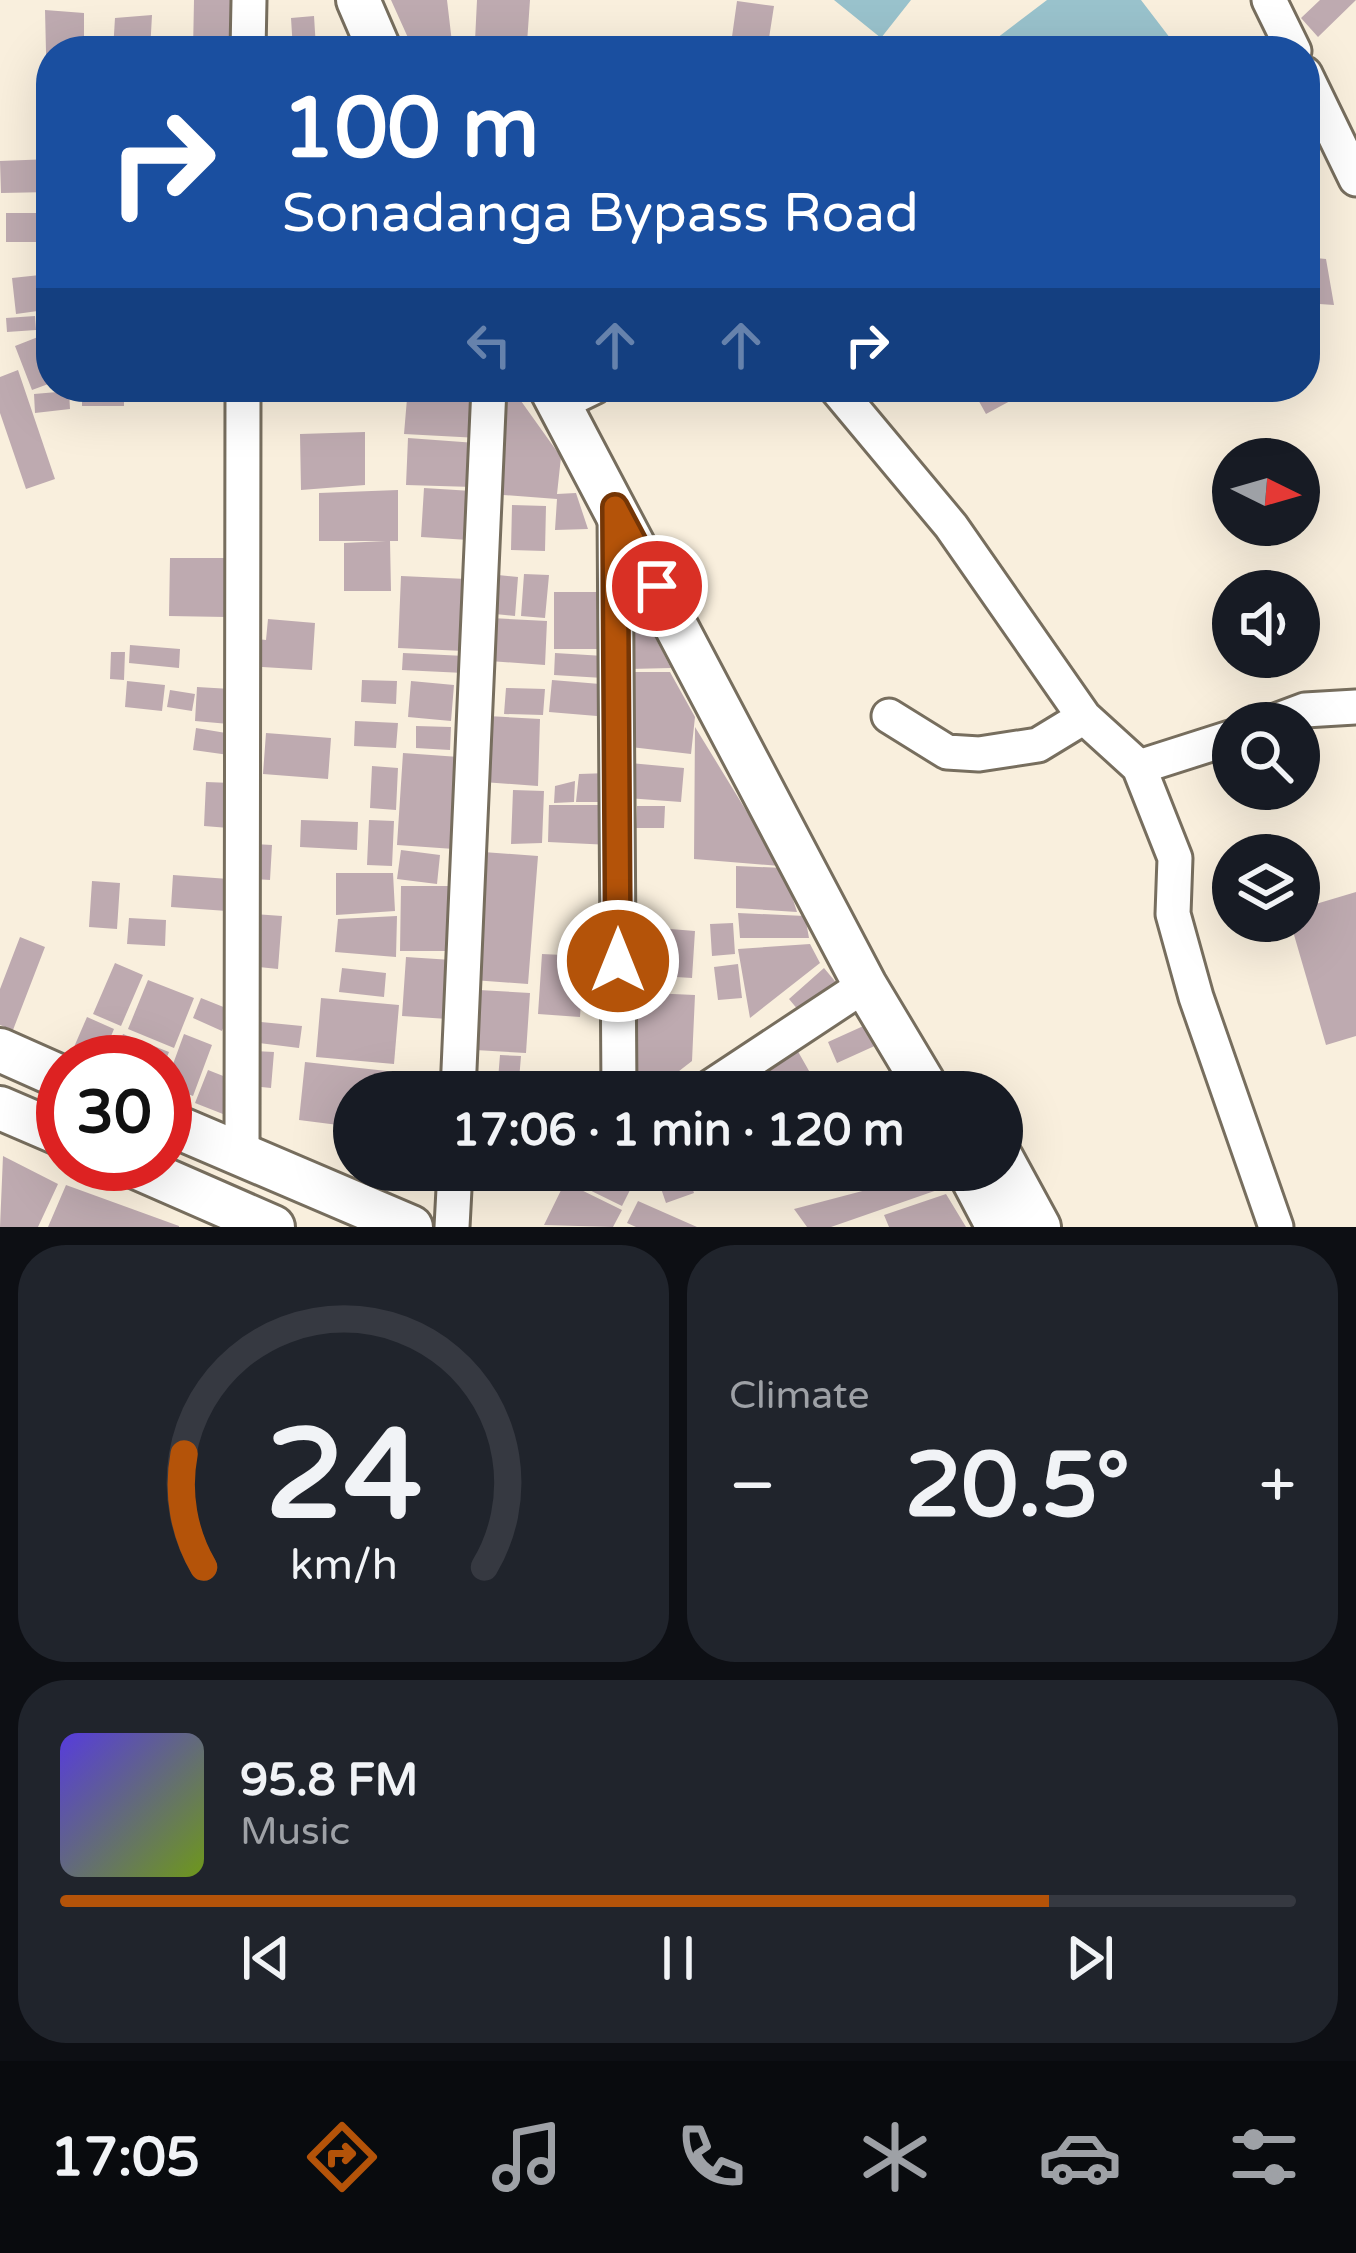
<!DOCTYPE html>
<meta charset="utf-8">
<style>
body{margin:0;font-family:"Varela Round",sans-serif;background:#20242c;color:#f1f3f6;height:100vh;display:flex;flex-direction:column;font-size:45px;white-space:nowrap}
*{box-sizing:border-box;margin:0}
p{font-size:39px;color:#9ea1a6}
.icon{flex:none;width:66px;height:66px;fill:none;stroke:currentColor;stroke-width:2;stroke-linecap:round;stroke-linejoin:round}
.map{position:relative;height:1227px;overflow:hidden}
.side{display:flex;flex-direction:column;gap:18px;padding:18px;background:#0d0f14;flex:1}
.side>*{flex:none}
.banner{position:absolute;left:36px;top:36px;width:1284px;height:366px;border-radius:48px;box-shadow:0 12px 48px #0002;background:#1a4fa0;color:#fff;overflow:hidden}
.needle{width:78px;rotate:95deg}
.buttons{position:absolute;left:1212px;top:438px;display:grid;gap:24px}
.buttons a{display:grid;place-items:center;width:108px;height:108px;border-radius:50%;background:#171b24;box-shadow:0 12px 48px #0002;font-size:60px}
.speed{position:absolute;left:36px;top:1035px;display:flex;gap:24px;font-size:60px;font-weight:700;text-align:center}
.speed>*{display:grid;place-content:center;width:156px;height:156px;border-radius:50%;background:#171b24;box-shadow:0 12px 48px #0002;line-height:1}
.speed .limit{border:18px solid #d22;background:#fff;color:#111}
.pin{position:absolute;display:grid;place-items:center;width:102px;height:102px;color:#fff;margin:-51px;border:6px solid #fff;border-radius:50%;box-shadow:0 3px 12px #0007}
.me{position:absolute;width:132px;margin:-66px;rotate:0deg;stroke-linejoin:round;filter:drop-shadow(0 0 9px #0008)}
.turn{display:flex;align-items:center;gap:42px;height:252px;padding:0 48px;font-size:54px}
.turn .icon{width:156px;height:156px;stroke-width:2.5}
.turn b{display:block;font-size:84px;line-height:102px}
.lanes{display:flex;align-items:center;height:114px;padding:0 48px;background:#0003;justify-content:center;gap:60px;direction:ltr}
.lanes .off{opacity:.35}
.big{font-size:90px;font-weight:700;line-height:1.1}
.side .card{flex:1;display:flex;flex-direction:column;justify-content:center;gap:18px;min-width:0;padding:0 42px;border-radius:48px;background:#20242c}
.side .dial{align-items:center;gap:0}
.dial svg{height:312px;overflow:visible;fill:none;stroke:#363941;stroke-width:7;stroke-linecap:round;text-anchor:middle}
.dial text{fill:#f1f3f6;stroke:none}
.song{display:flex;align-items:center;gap:36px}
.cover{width:144px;height:144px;border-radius:18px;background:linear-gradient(135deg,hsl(250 70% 55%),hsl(80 70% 35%))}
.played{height:12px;border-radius:6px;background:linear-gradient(90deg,#b45309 80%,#363941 80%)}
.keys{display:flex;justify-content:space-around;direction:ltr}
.heat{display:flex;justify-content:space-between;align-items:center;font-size:66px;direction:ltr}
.side .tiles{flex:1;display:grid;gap:18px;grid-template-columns:1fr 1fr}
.card:last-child{grid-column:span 2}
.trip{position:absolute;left:333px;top:1071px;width:690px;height:120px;border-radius:60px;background:#171b24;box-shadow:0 12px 48px #0002;font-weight:700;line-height:120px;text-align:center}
.dock{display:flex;height:192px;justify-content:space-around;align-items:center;background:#090b0e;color:#9ea1a6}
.dock .icon{width:84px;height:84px}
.dock .active{color:#b45309}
.dock b{font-size:54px;color:#f1f3f6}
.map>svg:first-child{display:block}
.water{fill:#99c2cc}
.building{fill:#beaab0}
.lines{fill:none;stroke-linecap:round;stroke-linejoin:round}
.minor-casing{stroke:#776e5e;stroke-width:39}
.major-casing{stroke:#776e5e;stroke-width:48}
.minor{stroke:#fff;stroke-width:33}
.major{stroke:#fff;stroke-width:42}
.route-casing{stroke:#753606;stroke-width:30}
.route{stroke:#b45309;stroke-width:21}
</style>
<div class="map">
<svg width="1356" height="1227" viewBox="0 0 1356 1227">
<rect width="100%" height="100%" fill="#f9efdd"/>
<path class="water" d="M834,0h77l-30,38z
M1047,0h94l39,51h-200z"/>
<path class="building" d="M194,0h53l-1,51h-53z
M391,0h56l6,51h-39z
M477,0h53l-3,43 -52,-2z
M1320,0h36l-38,37 -17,-19z
M737,1l37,5 -7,45h-37z
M45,10l39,3v38h-33v42h-4z
M152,15l-2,36h-37l2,-33z
M314,16l2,32 -23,2 -2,-32z
M652,36l51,4v11h-51z
M51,159v33l-50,1 -1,-32z
M6,213h45v29h-45z
M1305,257l21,2 8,46 -29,-2z
M40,275l5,35 -29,4 -4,-36z
M35,316l1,14 -29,2 -1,-14z
M38,337l13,34v12l-19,7 -17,-44z
M18,370l37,109 -29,10 -26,-76v-36z
M82,387h42v19h-42z
M408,387h73l-2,51 -75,-4z
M502,387h9l50,70 -4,37 19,-1 12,36 -33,1 2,-31 -67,-5z
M971,387h65l-50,27z
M69,391l1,18 -35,4 -1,-19z
M365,432v53l-64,5 -1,-56z
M408,438l68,5 -3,44 -67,-2z
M424,488l48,3 -3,49 -48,-3z
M398,490v51h-8l1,50h-47v-48l42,-2h-67v-48z
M512,505l34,1 -1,45 -34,-1z
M170,558h56v59l-57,-1z
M524,574l25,1 -4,43 -24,-2z
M498,575l20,2 -3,39 -20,-2z
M401,576l66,3 -3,72 -66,-3z
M554,592h55l-1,57h-54z
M636,601l35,67 -42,1z
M491,618l56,3 -2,44 -56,-4z
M268,619l47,4 -3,47 -65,-4 10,-27 9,1z
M130,645l50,4 -1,19 -50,-5z
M111,652h14l-1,28 -14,-1z
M403,653l62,3 -1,17 -62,-3z
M555,653l49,3 -1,22 -49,-3z
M620,672h50l25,45 -4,37 -69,-8z
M362,680l35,1 -1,23 -35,-2z
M552,680l48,4 -3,32 -48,-4z
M127,681l38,4 -3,26 -37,-4z
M411,681l43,4 -3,36 -43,-4z
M197,687l34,2 -2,35 -34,-3z
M506,688l39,1 -2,26 -39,-1z
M170,690l25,4 -3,17 -25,-4z
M488,716l52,3 -2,67 -55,-4z
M355,721l43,2 -2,25 -42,-2z
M416,726l35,1 -1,23 -34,-2z
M695,727l85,139 -86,-7z
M196,728l36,6 -3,21 -36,-5z
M266,733l65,5 -3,41 -65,-5z
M403,753l56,4 -5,92 -57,-4z
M630,763l54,5 -3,34 -54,-4z
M372,766l26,2 -2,42 -26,-2z
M609,773v29h-33l3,-28z
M575,781l-1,21 -20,1 1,-17z
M206,782l26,1 -3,45 -25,-2z
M513,790l31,1 -2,52 -31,1z
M549,805h63l-1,40 -63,-3z
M637,806h28l-1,22h-28z
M301,820l57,2 -1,28 -57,-3z
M369,820l25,1 -2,45 -25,-1z
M254,844l18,1 -2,35 -18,-1z
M401,850l39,5 -3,29 -40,-5z
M483,852l55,4 -10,128 -55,-4z
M736,866l47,2 14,44 -61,-4z
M336,873h57l2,38 -59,4z
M173,875l56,4 -2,32 -56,-4z
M92,881l28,2 -3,46 -28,-2z
M401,886h50l-1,65h-50z
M1356,892v144l-30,9 -36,-124h9v-12z
M738,913l67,3 4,22h-69z
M253,914l29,2 -4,53 -29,-3z
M397,916l-1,41 -61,-5 3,-33z
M129,918l37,2 -1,26 -38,-2z
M733,923l2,31 -23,2 -2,-32z
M633,926l62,5 -3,47 -63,-4z
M20,937l25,10 -32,83 -13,-5v-36z
M810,944l10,19 -70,55 -12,-69z
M542,954l42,2 -4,61 -42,-3z
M406,957l46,3 -4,59 -46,-3z
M115,963l28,12 -22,51 -28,-12z
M738,964l4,34 -24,2 -4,-33z
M342,968l44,5 -2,24 -45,-5z
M824,968l15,18 -35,31 -15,-18z
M148,980l46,18 -20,50 -46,-19z
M479,990l51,3 -4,60 -51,-3z
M628,992l67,3 -3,66 -40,31h-23z
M201,998l30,12 -9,21 -29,-13z
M321,998l78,7 -5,59 -78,-7z
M87,1017l27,12 -12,29 -28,-11z
M261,1022l41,4 -3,22 -40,-5z
M870,1023l9,21 -42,19 -9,-21z
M123,1034l46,18 -4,10h-52z
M184,1034l28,11 -19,51 -28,-10z
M796,1048l25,44h-40l-15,-26z
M254,1051l20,1 -3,36 -20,-2z
M500,1055l21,1 -3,36h-21z
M305,1062l109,12 -2,18h-58v35l-55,-7z
M208,1070l28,11 -13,33 -28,-11z
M3,1156l55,28 -20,43h-38z
M573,1170h42l20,10 -13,26 -53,-26z
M666,1170h20l8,23 -28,10 -10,-29z
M903,1170h36l7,17 -115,40h-24l-13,-18 114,-30z
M565,1182l57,28 -9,17 -69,-2z
M66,1185l113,41v1h-131z
M946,1194l20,33h-77l-5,-12z
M638,1201l59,26h-61l-9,-4z"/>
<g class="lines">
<g class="minor-casing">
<path id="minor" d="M1269,0l25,51
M248,51l1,-51
M1305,74l51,105
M835,387l116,139 133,191 55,50
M559,404l35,-17
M615,512l4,580
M889,716l58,36 32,2 59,-9 46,-28
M1270,723l35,-13 51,-3
M1233,737l-94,30 36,91 -2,56 23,83 80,230
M458,1092l31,-705
M703,1092l162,-107
M242,1156l1,-769
M452,1227l3,-57"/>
</g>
<g class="major-casing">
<path id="major" d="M358,0l22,51
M550,387l315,598 64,107
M0,1050l63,28
M0,1108l63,27
M165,1122l246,105
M1002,1159l37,68
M129,1164l144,63
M968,1170l30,57"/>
</g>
<use href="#minor" class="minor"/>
<use href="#major" class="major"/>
</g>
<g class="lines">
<g class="route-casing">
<path id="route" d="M618,961l-3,-454 42,79"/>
</g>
<use href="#route" class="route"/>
</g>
</svg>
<div class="buttons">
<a><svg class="needle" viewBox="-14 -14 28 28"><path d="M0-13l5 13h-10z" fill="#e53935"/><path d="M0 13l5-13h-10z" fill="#9ea1a6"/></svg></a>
<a><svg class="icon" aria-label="sound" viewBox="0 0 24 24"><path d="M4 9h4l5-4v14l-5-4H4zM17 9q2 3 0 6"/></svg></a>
<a><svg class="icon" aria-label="search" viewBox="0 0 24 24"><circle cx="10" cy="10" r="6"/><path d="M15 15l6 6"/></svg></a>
<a><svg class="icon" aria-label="layers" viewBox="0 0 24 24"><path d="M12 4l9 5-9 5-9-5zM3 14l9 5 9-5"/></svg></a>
</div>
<div class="speed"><div class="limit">30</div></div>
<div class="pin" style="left:657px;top:586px;background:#d93025"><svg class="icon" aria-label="arrive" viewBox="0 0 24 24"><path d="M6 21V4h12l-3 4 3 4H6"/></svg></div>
<svg class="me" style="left:618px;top:961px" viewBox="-20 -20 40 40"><circle r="17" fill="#b45309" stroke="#fff" stroke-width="3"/><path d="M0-11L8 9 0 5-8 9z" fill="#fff"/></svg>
<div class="trip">17:06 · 1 min · 120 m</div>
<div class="banner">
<div class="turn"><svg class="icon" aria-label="right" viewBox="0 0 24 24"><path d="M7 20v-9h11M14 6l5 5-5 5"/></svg><div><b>100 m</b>Sonadanga Bypass Road</div></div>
<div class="lanes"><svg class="icon off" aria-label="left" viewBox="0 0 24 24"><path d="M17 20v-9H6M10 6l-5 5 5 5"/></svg><svg class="icon off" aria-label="ahead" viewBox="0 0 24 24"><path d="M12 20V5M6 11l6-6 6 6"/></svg><svg class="icon off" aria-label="ahead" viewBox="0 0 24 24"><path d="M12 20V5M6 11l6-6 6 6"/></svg><svg class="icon" aria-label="right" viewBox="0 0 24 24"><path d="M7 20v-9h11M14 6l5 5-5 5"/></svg></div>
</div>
</div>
<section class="side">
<div class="tiles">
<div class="card dial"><svg viewBox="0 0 100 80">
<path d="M14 69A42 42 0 1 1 86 69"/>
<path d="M14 69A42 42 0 0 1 9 40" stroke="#b45309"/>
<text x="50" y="56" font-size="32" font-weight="700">24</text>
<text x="50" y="72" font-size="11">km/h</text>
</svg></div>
<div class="card"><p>Climate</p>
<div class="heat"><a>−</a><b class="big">20.5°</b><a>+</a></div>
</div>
<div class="card">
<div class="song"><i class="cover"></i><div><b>95.8 FM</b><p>Music</p></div></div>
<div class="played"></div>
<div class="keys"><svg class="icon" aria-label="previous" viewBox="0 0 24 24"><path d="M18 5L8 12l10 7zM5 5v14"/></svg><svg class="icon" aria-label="pause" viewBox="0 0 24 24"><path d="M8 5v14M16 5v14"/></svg><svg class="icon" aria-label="next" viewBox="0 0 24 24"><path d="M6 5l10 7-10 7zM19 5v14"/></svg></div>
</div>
</div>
</section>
<nav class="dock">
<b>17:05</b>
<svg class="icon active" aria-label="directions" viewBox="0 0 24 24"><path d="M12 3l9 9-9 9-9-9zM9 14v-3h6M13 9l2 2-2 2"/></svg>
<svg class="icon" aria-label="music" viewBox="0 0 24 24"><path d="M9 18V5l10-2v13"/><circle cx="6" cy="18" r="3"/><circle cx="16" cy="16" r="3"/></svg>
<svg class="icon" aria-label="phone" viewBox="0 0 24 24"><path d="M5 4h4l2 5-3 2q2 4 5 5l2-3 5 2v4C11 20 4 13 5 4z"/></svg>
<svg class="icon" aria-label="climate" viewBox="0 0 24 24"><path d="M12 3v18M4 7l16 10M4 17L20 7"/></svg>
<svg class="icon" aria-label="car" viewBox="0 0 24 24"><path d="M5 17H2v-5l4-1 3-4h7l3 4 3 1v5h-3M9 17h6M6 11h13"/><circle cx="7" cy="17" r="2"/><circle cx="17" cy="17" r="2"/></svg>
<svg class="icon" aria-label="filters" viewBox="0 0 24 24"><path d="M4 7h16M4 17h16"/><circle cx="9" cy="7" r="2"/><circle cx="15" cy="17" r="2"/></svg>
</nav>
